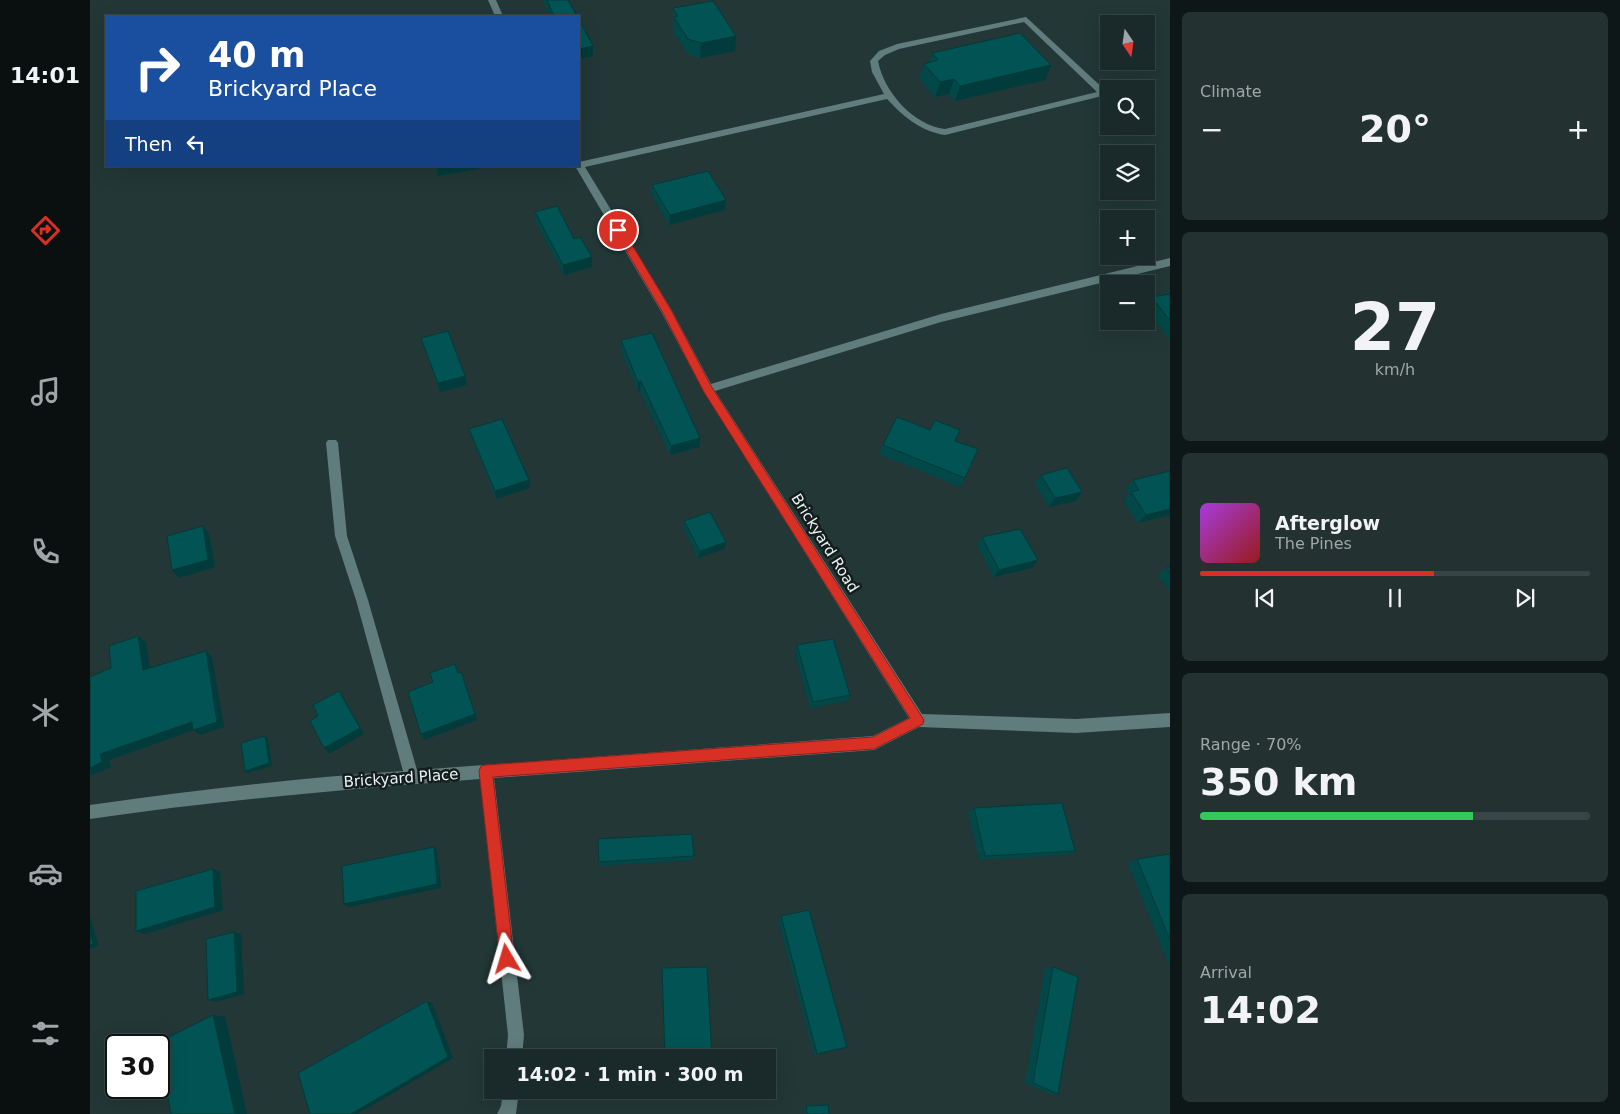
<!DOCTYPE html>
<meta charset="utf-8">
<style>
body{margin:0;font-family:"DejaVu Sans",sans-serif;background:#233131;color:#f1f3f6;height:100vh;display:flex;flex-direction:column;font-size:19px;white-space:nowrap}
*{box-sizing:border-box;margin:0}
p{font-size:16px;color:#9fa6a8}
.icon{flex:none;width:28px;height:28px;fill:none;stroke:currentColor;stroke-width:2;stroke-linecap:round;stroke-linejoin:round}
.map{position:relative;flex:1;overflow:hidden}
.sheet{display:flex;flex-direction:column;gap:12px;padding:12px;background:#0e1717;width:450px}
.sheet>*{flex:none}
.guide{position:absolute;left:15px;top:15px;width:475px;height:152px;border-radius:0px;box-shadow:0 5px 20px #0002,0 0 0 1px #384546;background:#1a4fa0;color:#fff;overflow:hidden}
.needle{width:32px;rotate:167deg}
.buttons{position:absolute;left:1010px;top:15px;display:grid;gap:10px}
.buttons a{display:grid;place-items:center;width:55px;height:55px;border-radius:0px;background:#1a2929;box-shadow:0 5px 20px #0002,0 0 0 1px #384546;font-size:25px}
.speed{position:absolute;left:15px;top:1034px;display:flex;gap:10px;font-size:25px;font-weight:700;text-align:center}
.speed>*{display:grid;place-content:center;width:65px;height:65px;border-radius:50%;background:#1a2929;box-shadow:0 5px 20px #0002,0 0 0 1px #384546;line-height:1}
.speed .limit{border:2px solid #111;border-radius:8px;background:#fff;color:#111}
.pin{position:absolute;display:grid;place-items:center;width:42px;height:42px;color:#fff;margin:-21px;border:2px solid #fff;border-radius:50%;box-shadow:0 1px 5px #0007}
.me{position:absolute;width:55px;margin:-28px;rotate:353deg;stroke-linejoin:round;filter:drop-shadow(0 0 4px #0008)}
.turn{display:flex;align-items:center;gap:18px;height:105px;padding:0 20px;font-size:22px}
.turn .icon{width:65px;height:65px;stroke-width:2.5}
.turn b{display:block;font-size:35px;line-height:42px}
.then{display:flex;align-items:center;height:48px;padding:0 20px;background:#0003;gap:10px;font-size:19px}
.big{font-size:38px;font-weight:700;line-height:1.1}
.sheet .tile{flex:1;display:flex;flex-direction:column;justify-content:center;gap:8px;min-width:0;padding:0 18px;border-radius:8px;background:#233131}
.sheet .dial{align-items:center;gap:0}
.dial b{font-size:65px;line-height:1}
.song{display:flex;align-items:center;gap:15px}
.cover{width:60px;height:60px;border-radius:8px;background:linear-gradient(135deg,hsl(280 70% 55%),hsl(0 70% 35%))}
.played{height:5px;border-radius:2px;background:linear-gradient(90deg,#d93025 60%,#384546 60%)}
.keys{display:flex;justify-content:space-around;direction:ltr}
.heat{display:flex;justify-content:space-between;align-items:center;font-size:28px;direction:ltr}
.charge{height:8px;border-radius:4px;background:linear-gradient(90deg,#34c759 70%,#384546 0)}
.trip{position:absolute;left:394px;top:1049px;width:292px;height:50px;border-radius:0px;background:#1a2929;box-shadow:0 5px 20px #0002,0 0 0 1px #384546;font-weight:700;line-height:50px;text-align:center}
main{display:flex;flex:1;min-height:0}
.menu{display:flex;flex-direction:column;width:90px;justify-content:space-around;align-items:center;background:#0a1010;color:#9fa6a8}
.menu .icon{width:35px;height:35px}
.menu .on{color:#d93025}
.menu b{font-size:22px;color:#f1f3f6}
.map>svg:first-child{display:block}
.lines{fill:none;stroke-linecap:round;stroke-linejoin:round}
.minor{fill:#617c7c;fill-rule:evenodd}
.wall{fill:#024848}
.shaded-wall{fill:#013b3b}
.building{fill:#025454;stroke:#013b3b}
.route{fill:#d93025;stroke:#8d1f18}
.labels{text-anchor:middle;stroke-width:5;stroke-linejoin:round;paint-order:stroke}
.street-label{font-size:15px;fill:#eaf6f6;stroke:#141c1c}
</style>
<main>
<nav class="menu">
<b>14:01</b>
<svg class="icon on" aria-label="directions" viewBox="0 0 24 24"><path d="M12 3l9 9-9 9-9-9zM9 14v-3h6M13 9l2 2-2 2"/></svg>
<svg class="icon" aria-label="music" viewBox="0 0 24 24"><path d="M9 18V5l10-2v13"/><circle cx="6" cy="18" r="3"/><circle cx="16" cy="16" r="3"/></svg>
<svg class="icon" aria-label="phone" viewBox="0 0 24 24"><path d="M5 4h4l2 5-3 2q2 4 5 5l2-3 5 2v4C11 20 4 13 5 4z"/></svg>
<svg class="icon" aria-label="climate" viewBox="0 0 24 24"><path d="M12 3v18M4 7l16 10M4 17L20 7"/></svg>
<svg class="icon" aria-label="car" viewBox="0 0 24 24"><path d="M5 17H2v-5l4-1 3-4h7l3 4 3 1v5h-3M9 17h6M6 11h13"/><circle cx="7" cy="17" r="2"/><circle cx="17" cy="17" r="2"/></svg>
<svg class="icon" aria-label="filters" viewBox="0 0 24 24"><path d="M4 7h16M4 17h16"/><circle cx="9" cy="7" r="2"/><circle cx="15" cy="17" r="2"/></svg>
</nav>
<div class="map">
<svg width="1080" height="1114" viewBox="0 0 1080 1114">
<rect width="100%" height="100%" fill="#233737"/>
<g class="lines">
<path class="minor" d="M398,0h8l7,16h-8z
M936,17l80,74v4l-161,40c-25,-4 -41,-18 -58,-36l-302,68 86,142 40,75 230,-70 229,-56v8l-229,56 -226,69 207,323 154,5 94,-6v14l-94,6 -157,-6 -45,23 -380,28 30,257 -2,23h-16l2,-23 -28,-256c-130,10 -260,21 -390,40v-14c104,-15 208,-27 313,-34l-47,-171 -21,-64 -9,-93 2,-3h8l2,3 9,93 21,64 49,170 456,-34 36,-18 -205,-326 -42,-79 -87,-147h4v-4l305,-68 -12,-22 -2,-11 9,-10 18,-7zM934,22l73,70 -152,37c-32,-4 -61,-37 -67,-68l7,-6 14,-6z
M413,1090h16l-3,24h-19l4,-8z"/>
</g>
<path class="wall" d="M453,0h25l9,16h-26z
M583,8l62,43 -35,7 -12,-4 -15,-22z
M842,53l119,12 -6,15 -90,21 -6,-7 -14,3 -16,-18 5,-15 5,-2z
M562,185l73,25 -56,15 -17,-30z
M445,212l39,27 18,18v10l-28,8 -28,-53z
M1080,294v46l-24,-32v-2l6,-9z
M331,338l44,38 2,9 -27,7z
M531,340l78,107 -29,8 -30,-64h-2l-17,-41z
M379,429l60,51 1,8 -34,11 -24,-61z
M865,441l10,37 -5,9 -81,-33 4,-9z
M951,475l41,17 -6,9 -27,6 -14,-24z
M1043,480l37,35 -32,8 -14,-22 5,-7 -3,-5z
M594,521l42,21 -2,7 -26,9 -14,-29z
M892,537l50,31 -38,9 -17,-32z
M1080,567v24l-12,-15 8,-8z
M707,645l53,50 -3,6 -37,7 -15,-56z
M884,808l101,43 -8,4 -88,5 -11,-48z
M1080,854v111h-1l-41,-102 9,-4z
M604,856l-1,4 -94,6v-4z
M691,916l36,138 -3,1 -36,-136z
M963,967l5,127h-8l-25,-11 20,-114z
M572,968l50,90h-48l-2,-88z
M736,1104l3,10h-24l-1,-8z"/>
<path class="shaded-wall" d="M646,36l-1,15 -35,7 1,-15z
M503,46v10l-14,3v-10z
M961,65l-6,15 -90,21 5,-15z
M864,79l-5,15 -14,3 5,-15z
M360,166h45l-57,10 -1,-7z
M636,200l-1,10 -56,15 1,-10z
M502,257v10l-28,8 -1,-10z
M375,376l2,9 -27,7 -2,-9z
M551,381l-1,10h-2v-9z
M610,438l-1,9 -29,8 1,-9z
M439,480l1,8 -34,11 -1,-8z
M992,492l-6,9 -27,6 6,-9z
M1080,509v6l-32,8 8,-8z
M113,526l6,8 6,33 -36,11 -7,-8z
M636,542l-2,7 -26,9 2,-7z
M948,560l-6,8 -38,9 5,-7z
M48,636l8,7 5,33 -8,-6z
M116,651l6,6 12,70 -24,8 -7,-5z
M371,672l16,48 -53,20 -3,-6z
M249,691l4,6 21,37 -35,20 -5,-6z
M102,722l7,6 -90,32 2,7 -21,9v-8l10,-14z
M175,736l3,2 4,28 -24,7 -3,-2z
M344,847l3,4 4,37 -92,19 -5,-3z
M123,869l7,3 3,38 -78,24 -9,-3z
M0,916l8,29 -8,4z
M144,932l7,2 3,60 -28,8 -8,-2z
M337,1001l5,2 21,55 -96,56h-6z
M123,1015l12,2 22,97h-12z"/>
<path class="building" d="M457,0h21l9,16h-23z
M623,1l23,35 -35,7 -13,-4 -14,-22 4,-1 -5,-8z
M489,19l14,27 -14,3z
M930,33l31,32 -91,21 -6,-7 -14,3 -16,-18 14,-4 -6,-7z
M346,166h14l-13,3z
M618,171l18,29 -56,15 -18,-30z
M467,206l17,33 6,-2 12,20 -29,8 -28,-53z
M1080,294v27l-18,-24z
M358,331l17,45 -27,7 -17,-45z
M562,333l48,105 -29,8 -30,-65 -3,1 -17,-42z
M807,417l33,13 5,-10 25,10 -5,11 23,8 -13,29 -82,-33z
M412,419l27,61 -34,11 -26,-62z
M977,468l15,24 -27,6 -14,-23z
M1080,471v38l-24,6 -15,-23 8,-2 -6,-10z
M620,512l16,30 -26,9 -16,-30z
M113,526l5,34 -36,10 -5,-34z
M930,529l18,31 -39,10 -17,-33z
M1080,567v6l-4,-5z
M48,636l5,34 63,-19 11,71 -24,8 -1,-8 -92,32 2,8 -12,6v-91l21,-9 -2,-22z
M743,639l17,56 -37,7 -16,-57z
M365,664l3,9 3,-1 14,42 -54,20 -13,-42 25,-10 -3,-9z
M249,691l21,37 -36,20 -14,-27 8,-5 -5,-11z
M175,736l4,27 -24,8 -4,-28z
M972,803l13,48 -90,5 -11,-48z
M602,834l2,22 -95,6 -1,-23z
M344,847l3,37 -93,20 -2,-38z
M1080,854v86l-33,-81z
M123,869l2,38 -79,24v-40z
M719,910l38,137 -30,7 -36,-138z
M0,932l3,12 -3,1z
M144,932l3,60 -29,8 -2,-61z
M617,967l5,91h-47l-3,-90z
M963,967l25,10 -20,117 -25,-11z
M337,1001l21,56 -97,57h-41l-12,-41z
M123,1015l22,99h-64l-12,-63v-6h-1l-1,-2z
M576,1090h48v5l-48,1z
M738,1105l1,9h-22l-1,-8z"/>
<path class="route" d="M528,227l4,1 49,82 40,76 213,334 -1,4 -49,25 -381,28 21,182 -2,5 -5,3 -5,-3 -2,-5 -21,-188 2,-5 5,-1 387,-28 37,-19 -206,-326 -41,-79 -49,-83z"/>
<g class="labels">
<g class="street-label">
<text transform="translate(735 543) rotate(58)" y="5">Brickyard Road</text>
<text transform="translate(311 778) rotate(-4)" y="5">Brickyard Place</text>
</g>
</g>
</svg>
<div class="buttons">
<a><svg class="needle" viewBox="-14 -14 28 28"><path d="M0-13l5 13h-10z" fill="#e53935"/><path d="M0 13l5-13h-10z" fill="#9fa6a8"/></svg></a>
<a><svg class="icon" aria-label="search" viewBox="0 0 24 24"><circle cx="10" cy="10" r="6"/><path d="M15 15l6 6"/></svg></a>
<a><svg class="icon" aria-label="layers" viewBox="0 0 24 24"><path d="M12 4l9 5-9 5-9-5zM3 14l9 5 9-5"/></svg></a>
<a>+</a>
<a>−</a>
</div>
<div class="speed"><div class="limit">30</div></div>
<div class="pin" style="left:528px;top:230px;background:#d93025"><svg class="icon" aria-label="arrive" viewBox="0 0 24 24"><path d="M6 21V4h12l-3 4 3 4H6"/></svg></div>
<svg class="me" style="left:417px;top:959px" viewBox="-20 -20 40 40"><path d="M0-17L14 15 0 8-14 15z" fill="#d93025" stroke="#fff" stroke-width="4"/></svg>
<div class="trip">14:02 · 1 min · 300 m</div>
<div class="guide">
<div class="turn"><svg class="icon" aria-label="right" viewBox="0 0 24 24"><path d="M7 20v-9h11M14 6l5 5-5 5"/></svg><div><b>40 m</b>Brickyard Place</div></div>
<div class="then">Then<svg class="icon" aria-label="left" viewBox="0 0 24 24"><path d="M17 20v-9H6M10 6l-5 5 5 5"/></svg></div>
</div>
</div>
<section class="sheet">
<div class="tile"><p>Climate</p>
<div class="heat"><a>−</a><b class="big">20°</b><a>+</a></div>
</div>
<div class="tile dial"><b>27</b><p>km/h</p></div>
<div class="tile">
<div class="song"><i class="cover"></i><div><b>Afterglow</b><p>The Pines</p></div></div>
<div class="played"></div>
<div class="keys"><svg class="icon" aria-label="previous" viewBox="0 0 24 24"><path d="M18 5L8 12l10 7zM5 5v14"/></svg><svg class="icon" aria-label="pause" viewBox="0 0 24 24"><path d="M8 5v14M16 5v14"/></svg><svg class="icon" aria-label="next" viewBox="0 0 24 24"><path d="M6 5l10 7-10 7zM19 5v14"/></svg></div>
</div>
<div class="tile"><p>Range · 70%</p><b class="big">350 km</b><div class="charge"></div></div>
<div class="tile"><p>Arrival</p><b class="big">14:02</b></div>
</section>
</main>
